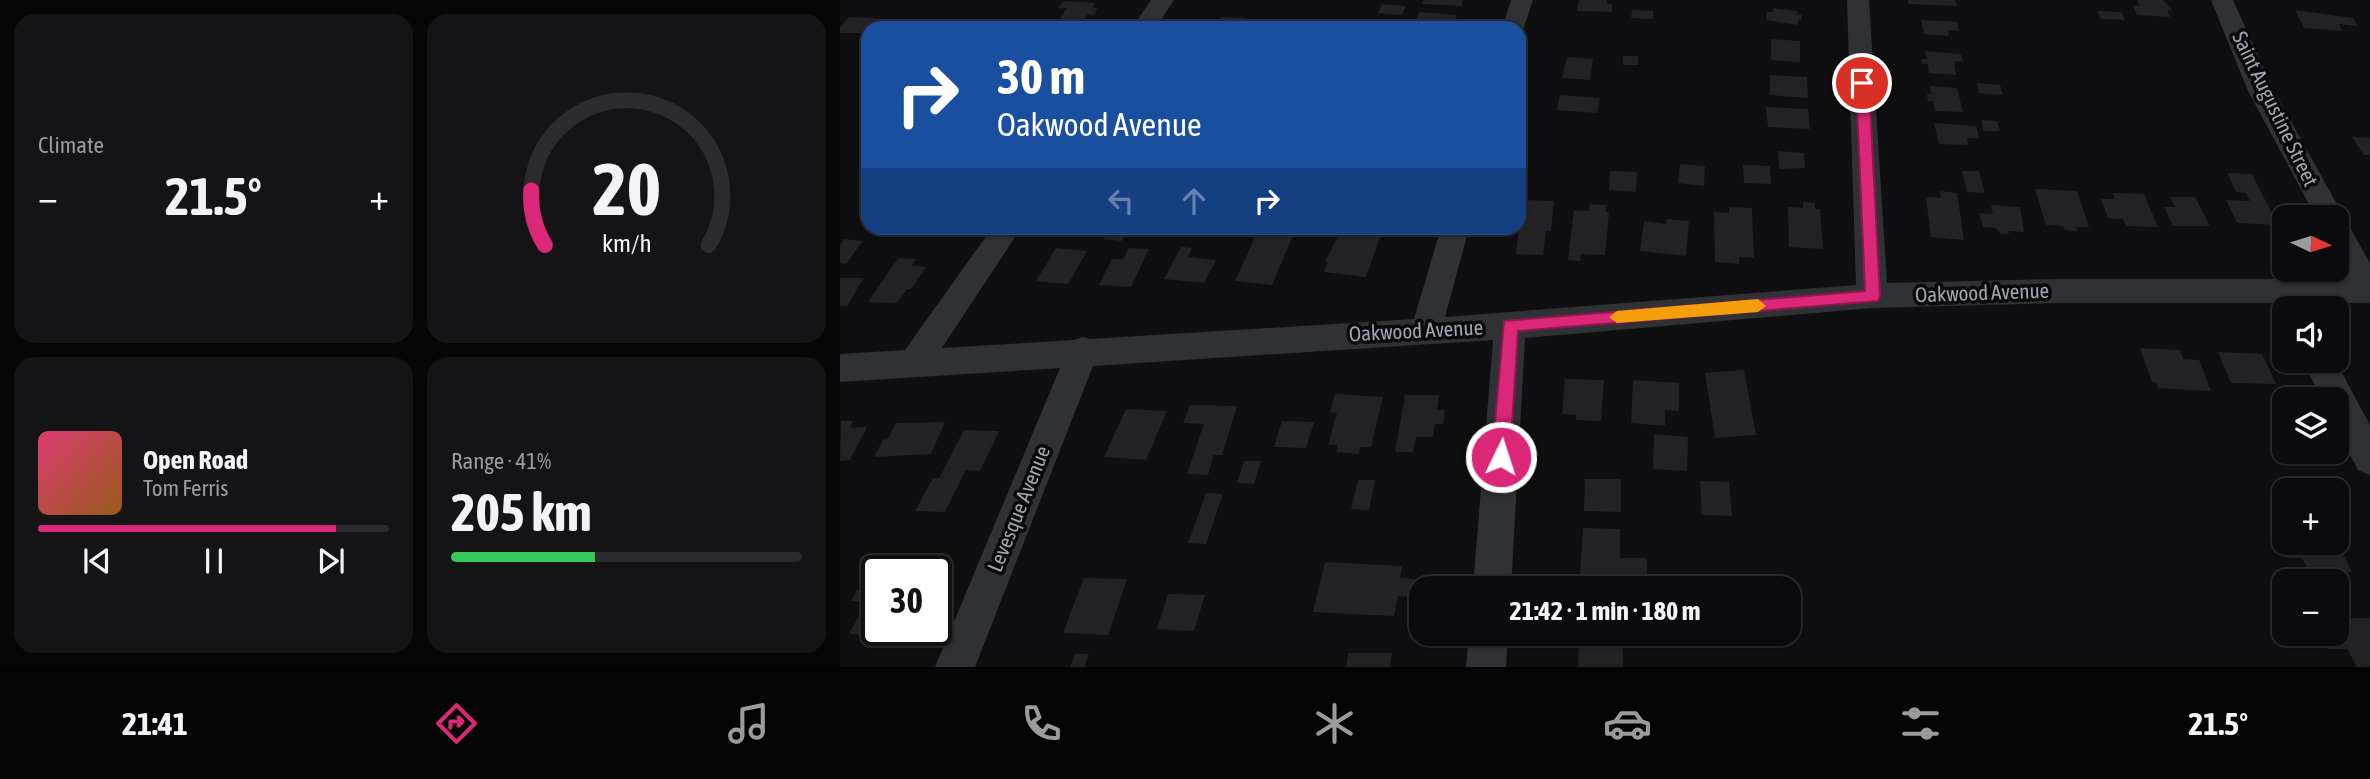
<!DOCTYPE html>
<meta charset="utf-8">
<style>
body{margin:0;font-family:"Asap Condensed",sans-serif;background:#141416;color:#f1f3f6;height:100vh;display:flex;flex-direction:column;font-size:26px;white-space:nowrap}
*{box-sizing:border-box;margin:0}
p{font-size:23px;color:#9a9b9d}
.icon{flex:none;width:38px;height:38px;fill:none;stroke:currentColor;stroke-width:2;stroke-linecap:round;stroke-linejoin:round}
.map{position:relative;flex:1;overflow:hidden}
.sheet{display:flex;flex-direction:column;gap:14px;padding:14px;background:#060607;width:840px}
.sheet>*{flex:none}
.top-card{position:absolute;left:21px;top:21px;width:665px;height:214px;border-radius:21px;box-shadow:0 2px 5px #0004,0 0 0 2px #2b2b2e;background:#1a4fa0;color:#fff;overflow:hidden}
.needle{width:46px;rotate:94deg}
.controls{position:absolute;left:1432px;top:205px;display:grid;gap:14px}
.controls a{display:grid;place-items:center;width:77px;height:77px;border-radius:14px;background:#0b0b0d;box-shadow:0 2px 5px #0004,0 0 0 2px #2b2b2e;font-size:35px}
.speed{position:absolute;left:21px;top:555px;display:flex;gap:14px;font-size:35px;font-weight:700;text-align:center}
.speed>*{display:grid;place-content:center;width:91px;height:91px;border-radius:50%;background:#0b0b0d;box-shadow:0 2px 5px #0004,0 0 0 2px #2b2b2e;line-height:1}
.speed .limit{border:4px solid #111;border-radius:10px;background:#fff;color:#111}
.pin{position:absolute;display:grid;place-items:center;width:60px;height:60px;color:#fff;margin:-30px;border:4px solid #fff;border-radius:50%;box-shadow:0 2px 7px #0007}
.me{position:absolute;width:77px;margin:-38px;rotate:4deg;stroke-linejoin:round;filter:drop-shadow(0 0 5px #0008)}
.turn{display:flex;align-items:center;gap:24px;height:147px;padding:0 21px;font-size:32px}
.turn .icon{width:91px;height:91px;stroke-width:2.5}
.turn b{display:block;font-size:49px;line-height:60px}
.lanes{display:flex;align-items:center;height:66px;padding:0 21px;background:#0003;justify-content:center;gap:35px;direction:ltr}
.lanes .off{opacity:.35}
.big{font-size:52px;font-weight:700;line-height:1.1}
.sheet .card{flex:1;display:flex;flex-direction:column;justify-content:center;gap:10px;min-width:0;padding:0 24px;border-radius:21px;background:#141416}
.sheet .dial{align-items:center;gap:0}
.dial svg{height:182px;overflow:visible;fill:none;stroke:#2b2b2e;stroke-width:7;stroke-linecap:round;text-anchor:middle}
.dial text{fill:#f1f3f6;stroke:none}
.song{display:flex;align-items:center;gap:21px}
.cover{width:84px;height:84px;border-radius:10px;background:linear-gradient(135deg,hsl(340 70% 55%),hsl(30 70% 35%))}
.played{height:7px;border-radius:4px;background:linear-gradient(90deg,#db2777 85%,#2b2b2e 85%)}
.keys{display:flex;justify-content:space-around;direction:ltr}
.heat{display:flex;justify-content:space-between;align-items:center;font-size:38px;direction:ltr}
.charge{height:10px;border-radius:5px;background:linear-gradient(90deg,#34c759 41%,#2b2b2e 0)}
.sheet .tiles{flex:1;display:grid;gap:14px;grid-template-columns:repeat(2,1fr)}
.trip{position:absolute;left:569px;top:576px;width:392px;height:70px;border-radius:21px;background:#0b0b0d;box-shadow:0 2px 5px #0004,0 0 0 2px #2b2b2e;font-weight:700;line-height:70px;text-align:center}
.tabs{display:flex;height:112px;justify-content:space-around;align-items:center;background:#040405;color:#9a9b9d}
.tabs .icon{width:49px;height:49px}
.tabs .active{color:#db2777}
.tabs b{font-size:32px;color:#f1f3f6}
main{display:flex;flex:1;min-height:0}
.map>svg:first-child{display:block}
.building{fill:#222225}
.lines{fill:none;stroke-linecap:round;stroke-linejoin:round}
.minor{fill:#303135;fill-rule:evenodd}
.route{fill:#db2777;stroke:#8e194d;stroke-width:2}
.slow{fill:#f59e0b}
.labels{text-anchor:middle;stroke-width:7;stroke-linejoin:round;paint-order:stroke}
.street-label{font-size:21px;fill:#a0a4b2;stroke:#0a0a0b}
</style>
<main>
<section class="sheet">
<div class="tiles">
<div class="card"><p>Climate</p>
<div class="heat"><a>−</a><b class="big">21.5°</b><a>+</a></div>
</div>
<div class="card dial"><svg viewBox="0 0 100 80">
<path d="M14 69A42 42 0 1 1 86 69"/>
<path d="M14 69A42 42 0 0 1 8 45" stroke="#db2777"/>
<text x="50" y="56" font-size="32" font-weight="700">20</text>
<text x="50" y="72" font-size="11">km/h</text>
</svg></div>
<div class="card">
<div class="song"><i class="cover"></i><div><b>Open Road</b><p>Tom Ferris</p></div></div>
<div class="played"></div>
<div class="keys"><svg class="icon" aria-label="previous" viewBox="0 0 24 24"><path d="M18 5L8 12l10 7zM5 5v14"/></svg><svg class="icon" aria-label="pause" viewBox="0 0 24 24"><path d="M8 5v14M16 5v14"/></svg><svg class="icon" aria-label="next" viewBox="0 0 24 24"><path d="M6 5l10 7-10 7zM19 5v14"/></svg></div>
</div>
<div class="card"><p>Range · 41%</p><b class="big">205 km</b><div class="charge"></div></div>
</div>
</section>
<div class="map">
<svg width="1530" height="667" viewBox="0 0 1530 667">
<rect width="100%" height="100%" fill="#0f0f11"/>
<path class="building" d="M584,0h39l-1,6 -40,-2z
M739,0h28v4h5v8l-35,-1z
M1068,0h47l2,6 -48,-2z
M1297,0h26l9,10h-5l3,7 -33,-2 -4,-9h7z
M223,1l32,2 -3,5h6l-4,7 -6,-1 -5,7 -24,-1 8,-12h-9z
M542,4l24,2 -4,9 -24,-2z
M933,8l24,3v3l5,1 -1,6 -3,-1v5l-32,-5 1,-8h6z
M792,10l21,1v8l-22,-1z
M1455,10l58,8 5,8 -19,-2 3,7 -38,-3z
M1257,11l24,1 4,8 -24,-1z
M579,12l38,3 -4,11 -6,2h-34z
M9,17l38,2 -8,9h-11v5h-28v-6z
M381,17l26,1 -5,10h-27z
M1081,20l36,2 2,9 -11,-1 1,6 -25,-2z
M931,39l29,2v21l-29,-2z
M1085,51l36,3 2,8 -9,-1 2,14 -27,-2 -1,-9h-6l-1,-5h6z
M783,56h15v9h-15z
M727,57l26,2 -3,21 -28,-2z
M930,75l37,2 1,21 -38,-3z
M1137,83l23,2 3,10 -24,-2z
M1090,86l27,2 6,24 -28,-1 -2,-10h-5l-1,-7h4z
M720,95l40,3 -3,15 -40,-3z
M926,107l42,2 2,20 -42,-2z
M1141,120l16,1 3,10h-17z
M1094,123l42,3 3,12h-12l1,7 -29,-1z
M1512,137l18,1v17h-6z
M938,151l26,2 1,15 -26,1z
M840,164l25,2 -1,20 -26,-3z
M903,165l27,1 1,18 -27,-1z
M770,171l27,1 -1,20 -27,-2z
M1122,171h17l6,22 -18,-1z
M1387,173l25,1 26,51 -41,-2 -11,-23 24,1 -4,-8 -10,-1z
M1195,189l42,2 12,36h-13l2,4 -13,-1 -2,-4 -17,-1z
M1100,191l17,2 7,47 -33,-3 -5,-40 15,1z
M1272,193l32,1 14,33 -32,-1 -3,-7 -15,-1 -7,-19h14z
M1330,197h25l15,29h-37l-9,-19h11z
M682,200l32,1 -3,30h-5l-3,24 -27,-1z
M963,202l12,1v6h5l3,40 -34,-2 -1,-40 15,1z
M750,204l16,1v7h3l-4,43 -24,-1 -1,7 -12,-1 6,-50 15,1z
M1151,205l29,2 4,25 -16,-1 1,3h-8l-5,-6 -13,-1 -4,-14 14,1z
M889,207l23,1 2,50 -15,-1v7l-24,-2 -1,-50 15,1z
M827,219l22,2 -3,35 -46,-5 4,-30 22,3z
M270,228h20l-8,13 -19,-2z
M502,228l41,1 -17,48 -42,-5 4,-10h-3z
M418,230l36,3 -22,52 -37,-4z
M4,239l19,2 -17,23 -6,-1v-18z
M341,247l11,1 -4,9 28,3 -12,23 -40,-4z
M216,248l31,3 -19,33 -32,-3z
M289,248l20,1 -18,38 -32,-2 13,-26h11z
M58,258l18,1 -5,7 15,1 -15,22h-4l-10,14 -29,-1z
M0,278h24l-17,28h-7z
M1300,348l40,2 3,9 16,1 12,31 -53,-3 -2,-6h-4z
M1378,352l44,2 14,30 -45,-1z
M904,370l12,65 -41,3 -10,-65z
M725,379l39,1 -3,41 -25,-1v-5l-14,-1z
M793,380l46,3v28l-14,-1v16l-34,-3z
M495,394l48,3 -12,50h-11l-1,7 -23,-2 2,-7h-10l9,-32 -7,-1z
M565,395h34l-2,15h8l-2,14h-8l-2,13h-17l-3,15h-18z
M350,405l47,1 -15,49h-8l-6,20 -21,-1 17,-50 -21,-1z
M286,409l41,2 -21,49 -42,-3z
M1,421h12l-3,7 17,-1 -17,33 -10,1z
M442,421l32,1 -8,26 -32,-1z
M105,422l-14,32 -57,3 9,-17 5,-1 8,-16z
M124,430l35,1 -19,40 -14,-1 -21,42 -30,-1 18,-33h6z
M814,434l34,3 -1,34 -34,-2z
M404,461h17l-7,23 -17,-1z
M745,479h36v33l-37,-1z
M518,480h17l-6,30 -18,-1z
M860,481l29,1 3,34 -30,-1z
M366,493l17,1 -17,50 -18,-1z
M1430,519l14,1v22h54l14,30 -44,-2 -6,-12h-15z
M743,528l37,1v29h27v19l-67,-1z
M485,562l77,4 -2,12 14,1 -3,18 -13,-1 -4,20 -81,-4z
M32,577l5,1v52h19l-3,6 -44,-2 17,-32 -15,-1 6,-11h8z
M244,578l43,1 -19,56 -45,-2z
M328,594l37,1 -11,36 -37,-2z
M1496,618h34v49h-13l-10,-18h-20l-7,-15 22,1z
M739,634h44v33h-45z
M508,653h44l-2,14h-44z
M235,654h14l-5,13h-14z"/>
<g class="lines">
<path class="minor" d="M311,0h23l-18,28h-24z
M671,0h22l-11,33 -3,1v-6h-17z
M1007,0h22l18,283 171,-4h290l-12,-23v-39h-20l-68,-126 -37,-91h22l41,91 70,126 -1,3 3,1 24,42v40h-312l-186,5 -347,30 -14,250h-38l20,-248 -400,26 -118,301h-40l125,-299 -220,14v-28l65,-4 87,-122h29l-79,120 132,-8 9,-3 7,2 324,-20 27,-91h28l-24,89 411,-32z
M1462,360h33l35,65v50l-12,-5 -22,-42v-29h-14z
M629,634h39l-2,33h-40z"/>
</g>
<path class="route" d="M1022,79l7,4 11,213 -2,5 -360,30 -8,126 -3,5 -6,3 -6,-3 -3,-5 12,-136 361,-30 -9,-208z"/>
<path class="slow" d="M918,299l8,7 -8,6 -141,11 -8,-6 8,-6z"/>
<g class="labels">
<g class="street-label">
<text transform="translate(1435 109) rotate(64)" y="7">Saint Augustine Street</text>
<text transform="translate(1142 293) rotate(-2)" y="7">Oakwood Avenue</text>
<text transform="translate(576 331) rotate(-3)" y="7">Oakwood Avenue</text>
<text transform="translate(179 509) rotate(-68)" y="7">Levesque Avenue</text>
</g>
</g>
</svg>
<div class="controls">
<a><svg class="needle" viewBox="-14 -14 28 28"><path d="M0-13l5 13h-10z" fill="#e53935"/><path d="M0 13l5-13h-10z" fill="#9a9b9d"/></svg></a>
<a><svg class="icon" aria-label="sound" viewBox="0 0 24 24"><path d="M4 9h4l5-4v14l-5-4H4zM17 9q2 3 0 6"/></svg></a>
<a><svg class="icon" aria-label="layers" viewBox="0 0 24 24"><path d="M12 4l9 5-9 5-9-5zM3 14l9 5 9-5"/></svg></a>
<a>+</a>
<a>−</a>
</div>
<div class="speed"><div class="limit">30</div></div>
<div class="pin" style="left:1022px;top:83px;background:#d93025"><svg class="icon" aria-label="arrive" viewBox="0 0 24 24"><path d="M6 21V4h12l-3 4 3 4H6"/></svg></div>
<svg class="me" style="left:661px;top:457px" viewBox="-20 -20 40 40"><circle r="17" fill="#db2777" stroke="#fff" stroke-width="3"/><path d="M0-11L8 9 0 5-8 9z" fill="#fff"/></svg>
<div class="trip">21:42 · 1 min · 180 m</div>
<div class="top-card">
<div class="turn"><svg class="icon" aria-label="right" viewBox="0 0 24 24"><path d="M7 20v-9h11M14 6l5 5-5 5"/></svg><div><b>30 m</b>Oakwood Avenue</div></div>
<div class="lanes"><svg class="icon off" aria-label="left" viewBox="0 0 24 24"><path d="M17 20v-9H6M10 6l-5 5 5 5"/></svg><svg class="icon off" aria-label="ahead" viewBox="0 0 24 24"><path d="M12 20V5M6 11l6-6 6 6"/></svg><svg class="icon" aria-label="right" viewBox="0 0 24 24"><path d="M7 20v-9h11M14 6l5 5-5 5"/></svg></div>
</div>
</div>
</main>
<nav class="tabs">
<b>21:41</b>
<svg class="icon active" aria-label="directions" viewBox="0 0 24 24"><path d="M12 3l9 9-9 9-9-9zM9 14v-3h6M13 9l2 2-2 2"/></svg>
<svg class="icon" aria-label="music" viewBox="0 0 24 24"><path d="M9 18V5l10-2v13"/><circle cx="6" cy="18" r="3"/><circle cx="16" cy="16" r="3"/></svg>
<svg class="icon" aria-label="phone" viewBox="0 0 24 24"><path d="M5 4h4l2 5-3 2q2 4 5 5l2-3 5 2v4C11 20 4 13 5 4z"/></svg>
<svg class="icon" aria-label="climate" viewBox="0 0 24 24"><path d="M12 3v18M4 7l16 10M4 17L20 7"/></svg>
<svg class="icon" aria-label="car" viewBox="0 0 24 24"><path d="M5 17H2v-5l4-1 3-4h7l3 4 3 1v5h-3M9 17h6M6 11h13"/><circle cx="7" cy="17" r="2"/><circle cx="17" cy="17" r="2"/></svg>
<svg class="icon" aria-label="filters" viewBox="0 0 24 24"><path d="M4 7h16M4 17h16"/><circle cx="9" cy="7" r="2"/><circle cx="15" cy="17" r="2"/></svg>
<b>21.5°</b>
</nav>
